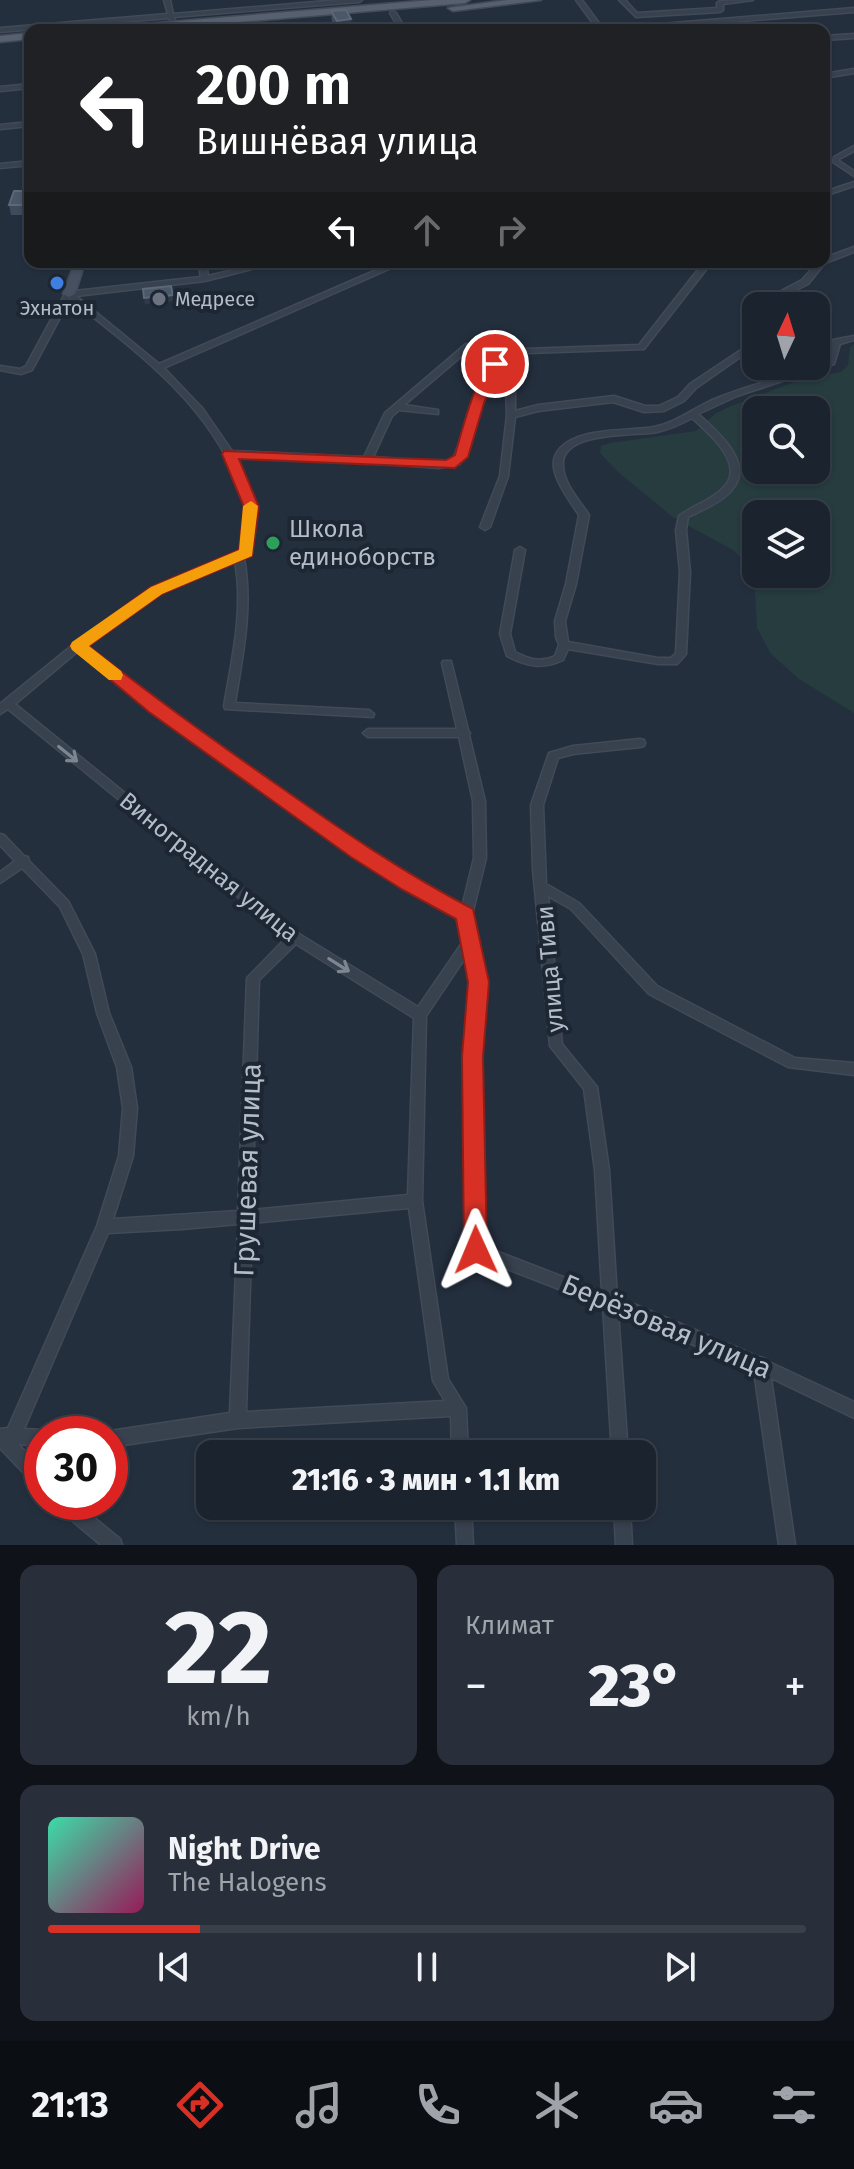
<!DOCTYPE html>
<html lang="ru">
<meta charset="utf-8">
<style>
body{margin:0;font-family:"Fira Sans",sans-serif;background:#282f3a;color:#f1f3f6;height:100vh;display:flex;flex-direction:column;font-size:30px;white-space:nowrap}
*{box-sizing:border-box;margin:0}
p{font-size:26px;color:#a0a4aa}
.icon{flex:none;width:44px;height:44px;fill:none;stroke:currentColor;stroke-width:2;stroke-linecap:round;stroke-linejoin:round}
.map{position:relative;height:1545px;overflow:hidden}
.sheet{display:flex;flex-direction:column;gap:20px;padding:20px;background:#0f1319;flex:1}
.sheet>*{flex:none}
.banner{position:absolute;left:24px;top:24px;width:806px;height:244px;border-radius:16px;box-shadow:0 2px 6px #0004,0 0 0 2px #39404a;background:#202124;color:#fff;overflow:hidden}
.needle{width:52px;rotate:4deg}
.tools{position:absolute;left:742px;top:292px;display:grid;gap:16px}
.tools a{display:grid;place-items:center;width:88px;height:88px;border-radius:16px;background:#1b232e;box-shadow:0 2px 6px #0004,0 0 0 2px #39404a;font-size:40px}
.speed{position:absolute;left:24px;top:1416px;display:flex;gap:16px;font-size:40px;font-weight:700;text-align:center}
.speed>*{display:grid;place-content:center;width:104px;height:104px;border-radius:50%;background:#1b232e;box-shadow:0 2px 6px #0004,0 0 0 2px #39404a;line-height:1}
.speed .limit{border:12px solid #d22;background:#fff;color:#111}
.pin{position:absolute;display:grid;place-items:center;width:68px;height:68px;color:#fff;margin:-34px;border:4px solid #fff;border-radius:50%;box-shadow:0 2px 8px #0007}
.me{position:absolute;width:88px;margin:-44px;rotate:359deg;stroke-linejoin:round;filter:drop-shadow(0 0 6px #0008)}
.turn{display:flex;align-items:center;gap:28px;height:168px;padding:0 40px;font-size:36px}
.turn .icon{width:104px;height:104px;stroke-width:2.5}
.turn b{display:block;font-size:56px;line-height:68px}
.lanes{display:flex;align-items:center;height:76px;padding:0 40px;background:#0003;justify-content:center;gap:40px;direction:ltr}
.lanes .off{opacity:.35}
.big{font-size:60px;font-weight:800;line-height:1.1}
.sheet .card{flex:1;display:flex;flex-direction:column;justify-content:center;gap:12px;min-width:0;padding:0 28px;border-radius:16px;background:#282f3a}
.sheet .dial{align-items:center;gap:0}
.dial b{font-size:104px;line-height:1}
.song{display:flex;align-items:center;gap:24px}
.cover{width:96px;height:96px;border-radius:12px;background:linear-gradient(135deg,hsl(160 70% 55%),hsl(330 70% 35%))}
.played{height:8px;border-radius:4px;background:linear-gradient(90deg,#d93025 20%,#39404a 20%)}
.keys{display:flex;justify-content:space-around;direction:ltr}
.heat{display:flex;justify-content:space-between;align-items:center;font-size:44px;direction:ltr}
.sheet .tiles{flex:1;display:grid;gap:20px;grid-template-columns:1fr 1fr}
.card:last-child{grid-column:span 2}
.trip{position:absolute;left:196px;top:1440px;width:460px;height:80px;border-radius:16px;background:#1b232e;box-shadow:0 2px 6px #0004,0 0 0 2px #39404a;font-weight:800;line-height:80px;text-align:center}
.tab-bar{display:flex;height:128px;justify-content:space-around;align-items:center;background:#0b0e12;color:#a0a4aa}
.tab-bar .icon{width:56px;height:56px}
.tab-bar .selected{color:#d93025}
.tab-bar b{font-size:36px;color:#f1f3f6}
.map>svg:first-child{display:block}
.green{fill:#263c3f;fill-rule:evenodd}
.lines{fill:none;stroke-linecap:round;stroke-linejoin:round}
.street-casing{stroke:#414a57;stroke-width:3}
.secondary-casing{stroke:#414a57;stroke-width:3}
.primary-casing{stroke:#414a57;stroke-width:3}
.street{fill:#38414e;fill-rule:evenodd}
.secondary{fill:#465061;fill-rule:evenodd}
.primary{fill:#56606e;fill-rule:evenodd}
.wall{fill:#3f4b5c}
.shaded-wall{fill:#2f3b4b}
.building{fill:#4b5868;stroke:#5c6777;stroke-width:2}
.oneway{stroke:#7c8592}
.route{fill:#d93025;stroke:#8d1f18;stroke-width:2}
.slow{fill:#f59e0b}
.shop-dot{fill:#3f7fe0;stroke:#1d2633;stroke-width:3}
.worship-dot{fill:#6b7280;stroke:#1d2633;stroke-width:3}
.leisure-dot{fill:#2e9e5b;stroke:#1d2633;stroke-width:3}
.labels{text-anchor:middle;stroke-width:8;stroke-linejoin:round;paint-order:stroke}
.far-poi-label{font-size:20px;fill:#b4bcc9;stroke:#1d2633;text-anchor:start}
.poi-label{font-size:24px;fill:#b4bcc9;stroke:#1d2633;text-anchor:start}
.street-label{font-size:24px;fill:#b4bcc9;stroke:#1d2633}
.near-street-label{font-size:28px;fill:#b4bcc9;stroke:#1d2633}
</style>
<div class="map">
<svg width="854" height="1545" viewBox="0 0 854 1545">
<rect width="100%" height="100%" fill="#242f3e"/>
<path class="green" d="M854,344v369l-55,-34 -28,-25 -14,-26 -2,-39 -10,-27 -12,-12 -59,-32 -56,-46 -18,-19 1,-7 9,-3 86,-12 19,-17 16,-8 74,-28 36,-6 7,-7 2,-18zM756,410h60v60h-60zM756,514h60v60h-60z"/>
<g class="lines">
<g class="street-casing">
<path id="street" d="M164,0h6l3,14 166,-14h23l-3,2 -185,15 1,3 -3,2 -3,-4 -169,14v-4l168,-14z
M576,0h6l22,30h-6z
M619,0h6l12,13 80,-5v-5l3,-2 33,-1 -30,4v6l-3,2 -84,5z
M854,8v4l-220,18h-24l3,-2z
M393,11l3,2 10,17h-6l-10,-17z
M854,34v4l-30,2v-4z
M854,69v4l-30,5v-4z
M30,84v4l-30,3v-4z
M30,122v4l-30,3v-4z
M854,146v5l-15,8v2l15,10v5l-21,-14 1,-5z
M30,161v4l-30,3v-4z
M854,182v4l-30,10v-4z
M854,247v5l-29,11 -17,21 -38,19 -1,3h-8l3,-6 38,-20 16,-18h6v-4z
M198,262h8l2,14 58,-14h13l-74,19 -129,15 83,68 236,-102h10l-241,106 39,41 29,42 132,6 21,-44 81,-69 52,2 7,3 114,-4 65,-83h8l-68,87 -117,4 -12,37v21l23,-6 76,-9 31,10h14l19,-9 12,-13 66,-44v6l-60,42 -12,13 -20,10 -20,1 -31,-10 -75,9 -23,6 -7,59 -18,51 -5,3 -5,-3 20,-51 7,-61 -1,-25 14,-38 -14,-2 -16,31 -30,83 -21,4 -107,-8 -97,-3c9,16 20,37 21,56 1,13 -3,27 -4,40l-8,5c9,49 -1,96 -9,145l134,7 5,4 -1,3 -148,-8 -1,-3c8,-48 20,-96 11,-144l-75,31 -75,53c59,47 121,91 182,134 63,45 127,90 195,127l12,-49 -1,-57 -14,-64h-91l-5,-4 5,-4h89l-15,-66 1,-2h8l17,69 2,3 -1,2 16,66 1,57 -14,57 12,67 -6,75 5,189 119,46 -7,-122 -11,-81 -34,-43 -17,-177 -2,-64 18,-52 24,-7 67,-7 4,1 1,3 -1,3 -4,1 -67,7 -15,4 -15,47 3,79 33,19 78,83 138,72 59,5v12l-66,-8 -139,-73 -78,-85 -23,-13 14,148 35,43 12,83 8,127 142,60 7,2 1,2 87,41v16l-83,-40 24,167h-16l-25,-174 -136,-59 10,142h-16l-9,-148 -132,-51 -2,-5 -3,-193 6,-75 -5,-27 -41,61 -4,185 26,178 18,29 2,46h-16l-1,-38 -213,12 -128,19v-13h-6l6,-3 120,-18 8,-189 -56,5 -74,4 -84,196 18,1 6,4h-6v12l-24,-2 24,25v19l-6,-2 -36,-38v-19l8,-1 89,-202 22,-70 4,-48 -6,-41 -20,-54 -14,-59 -23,-47 -38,-39 -22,15v-11l15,-11 -15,-16v-11l4,1 20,21 4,1 1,4 39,40 27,53 14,59 22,54 6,41 -4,48 -20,63 125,-8 9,-233 40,-41 -279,-228 -8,5v-10l74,-60 80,-55 88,-38c2,-14 6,-29 4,-43 -1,-8 -5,-16 -7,-23 -30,-81 -104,-135 -169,-186l-38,71 -11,4 -21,-4v-4l20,3 6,-3 40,-74 135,-15zM471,348l27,2 -16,31 -29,79 -14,2 -66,-5 19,-41 7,-6 39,4v-4l-34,-5zM78,651c58,46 117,89 177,132 67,48 134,95 205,135l4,22 -46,67 -119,-73 -284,-230zM296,944l118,74 -6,177 -156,15 7,-230zM409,1208l24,173 12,20 -199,11 6,-189z
M854,336v4l-14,4 -6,20 -97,32 -39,18c20,18 58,50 33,77 -11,12 -29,19 -43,26l-2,13 4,42 -4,82 -9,10h-19l-90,-15 -5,11c-21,10 -36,6 -56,-4l-7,-22 15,-84 5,-3 5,3 -15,84 5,18c14,7 25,11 40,4l4,-11 -3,-8 -1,-16 11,-37 13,-69c-9,-14 -33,-44 -23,-61 15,-28 71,-22 98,-27 21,-4 37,-17 56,-26 23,-10 47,-17 71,-24 11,-3 23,-8 35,-11l11,-5 6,-21zM692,418c17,15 56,48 30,71 -12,12 -30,17 -43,27l-3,14 4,42 -4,81 -5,5h-13l-90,-16 -3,-21 11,-37 13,-69c-10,-15 -26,-32 -26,-50 -2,-34 72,-29 94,-33 13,-3 24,-8 35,-14z
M55,1502h20l45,37 2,6h-21l-44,-37z
M455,1506h16l2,39h-16z
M614,1506h16l2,39h-16z"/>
</g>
<g class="secondary-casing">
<path id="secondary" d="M75,262h10l-10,32 -6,3 -6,-3z"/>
</g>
<g class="primary-casing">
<path id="primary" d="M432,0h38l-5,3 -323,27h-39l5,-3z
M507,0h34l-88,11 -5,-3z
M30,33v6l-30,3v-6z"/>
</g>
<use href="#street" class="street"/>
<use href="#secondary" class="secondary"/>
<use href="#primary" class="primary"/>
</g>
<path class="wall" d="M331,11l20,8 1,11h-16l-4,-7z
M29,191l1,11 -5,13h-14l-2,-10z"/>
<path class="shaded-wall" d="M351,19l1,11h-15v-9z
M29,191l1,11 -5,13 -2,-10z
M173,295l1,6 -29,3 -1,-6z"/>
<path class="building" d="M346,10l5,9 -14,2 -6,-10z
M14,191h15l-6,14h-14z
M171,286l2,9 -29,3 -1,-9z"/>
<defs><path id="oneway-shaft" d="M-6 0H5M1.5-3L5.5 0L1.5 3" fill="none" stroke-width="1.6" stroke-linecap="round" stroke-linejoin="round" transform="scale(2)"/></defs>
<g class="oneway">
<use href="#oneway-shaft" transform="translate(68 754) rotate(39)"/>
<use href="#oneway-shaft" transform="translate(339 965) rotate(32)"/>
</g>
<path class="route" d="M495,360l6,4 -17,39 -16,54 -13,11 -216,-9 20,48 -7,49 -90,38 -73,52c61,49 124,94 187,138 64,45 127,89 197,125l16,73 -6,75 4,193 -3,8 -8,4 -9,-4 -3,-8 -2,-193 6,-75 -12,-63 -53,-29 -52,-33 -202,-145 -79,-66 81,-59 88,-37 5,-43 -22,-53 2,-3 222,9 9,-5c6,-20 22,-87 40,-95z"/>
<path class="slow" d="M251,501l7,5 -6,50 -90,38 -73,52 32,25 2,4 -2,5h-12l-37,-30 -2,-4 2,-4 79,-55 88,-37 4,-44z"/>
<circle class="shop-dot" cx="57" cy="283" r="8"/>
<circle class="worship-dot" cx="159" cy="299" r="8"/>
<circle class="leisure-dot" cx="273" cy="543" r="8"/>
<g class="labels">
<g class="far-poi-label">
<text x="175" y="306">Медресе</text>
<text x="57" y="315" text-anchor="middle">Эхнатон</text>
</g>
<g class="poi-label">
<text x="289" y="537">Школа<tspan x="289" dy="28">единоборств</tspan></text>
</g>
<g class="street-label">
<text transform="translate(209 867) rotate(39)" y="8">Виноградная улица</text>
<text transform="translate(550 969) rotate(-95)" y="8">улица Тиви</text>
</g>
<g class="near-street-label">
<text transform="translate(247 1170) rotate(-88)" y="10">Грушевая улица</text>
<text transform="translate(667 1326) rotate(23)" y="10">Берёзовая улица</text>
</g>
</g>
</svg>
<div class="tools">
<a><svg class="needle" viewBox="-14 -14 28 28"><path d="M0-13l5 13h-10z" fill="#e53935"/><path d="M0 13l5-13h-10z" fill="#a0a4aa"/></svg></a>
<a><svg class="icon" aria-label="search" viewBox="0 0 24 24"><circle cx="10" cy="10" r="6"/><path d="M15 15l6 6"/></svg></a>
<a><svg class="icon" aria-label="layers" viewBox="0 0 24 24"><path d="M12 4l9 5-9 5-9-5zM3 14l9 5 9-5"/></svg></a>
</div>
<div class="speed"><div class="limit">30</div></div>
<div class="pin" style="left:495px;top:364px;background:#d93025"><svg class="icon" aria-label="arrive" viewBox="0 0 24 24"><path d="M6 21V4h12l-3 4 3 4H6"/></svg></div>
<svg class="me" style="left:476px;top:1250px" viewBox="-20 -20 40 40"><path d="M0-17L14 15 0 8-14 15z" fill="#d93025" stroke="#fff" stroke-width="4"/></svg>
<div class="trip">21:16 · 3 мин · 1.1 km</div>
<div class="banner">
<div class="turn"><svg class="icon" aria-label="left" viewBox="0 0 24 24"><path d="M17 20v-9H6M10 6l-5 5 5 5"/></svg><div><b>200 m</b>Вишнёвая улица</div></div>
<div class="lanes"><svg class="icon" aria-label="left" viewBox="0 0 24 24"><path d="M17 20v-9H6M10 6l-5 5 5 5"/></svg><svg class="icon off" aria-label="ahead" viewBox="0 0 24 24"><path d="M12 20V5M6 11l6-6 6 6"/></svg><svg class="icon off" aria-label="right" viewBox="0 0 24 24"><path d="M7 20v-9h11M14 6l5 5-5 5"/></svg></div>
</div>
</div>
<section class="sheet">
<div class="tiles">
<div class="card dial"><b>22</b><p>km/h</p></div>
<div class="card"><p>Климат</p>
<div class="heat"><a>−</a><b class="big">23°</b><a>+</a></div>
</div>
<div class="card">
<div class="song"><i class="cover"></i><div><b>Night Drive</b><p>The Halogens</p></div></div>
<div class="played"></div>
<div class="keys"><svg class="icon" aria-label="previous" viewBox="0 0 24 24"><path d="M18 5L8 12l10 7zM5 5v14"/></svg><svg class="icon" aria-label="pause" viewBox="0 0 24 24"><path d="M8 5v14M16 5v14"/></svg><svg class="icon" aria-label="next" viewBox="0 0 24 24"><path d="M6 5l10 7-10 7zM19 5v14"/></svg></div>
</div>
</div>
</section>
<nav class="tab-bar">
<b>21:13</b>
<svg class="icon selected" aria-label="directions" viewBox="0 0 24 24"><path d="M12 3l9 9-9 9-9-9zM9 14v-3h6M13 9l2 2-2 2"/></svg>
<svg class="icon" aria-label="music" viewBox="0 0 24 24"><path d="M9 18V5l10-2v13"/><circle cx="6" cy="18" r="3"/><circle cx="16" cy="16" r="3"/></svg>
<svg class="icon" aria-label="phone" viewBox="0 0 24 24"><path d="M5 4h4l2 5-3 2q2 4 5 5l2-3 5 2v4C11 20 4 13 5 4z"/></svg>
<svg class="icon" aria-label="climate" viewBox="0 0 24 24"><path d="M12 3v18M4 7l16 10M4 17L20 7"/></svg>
<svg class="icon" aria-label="car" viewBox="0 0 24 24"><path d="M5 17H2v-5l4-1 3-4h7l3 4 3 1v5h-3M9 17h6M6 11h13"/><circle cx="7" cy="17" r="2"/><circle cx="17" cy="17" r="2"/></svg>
<svg class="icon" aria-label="filters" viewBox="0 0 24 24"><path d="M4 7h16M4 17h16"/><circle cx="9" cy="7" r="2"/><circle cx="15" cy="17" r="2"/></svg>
</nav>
